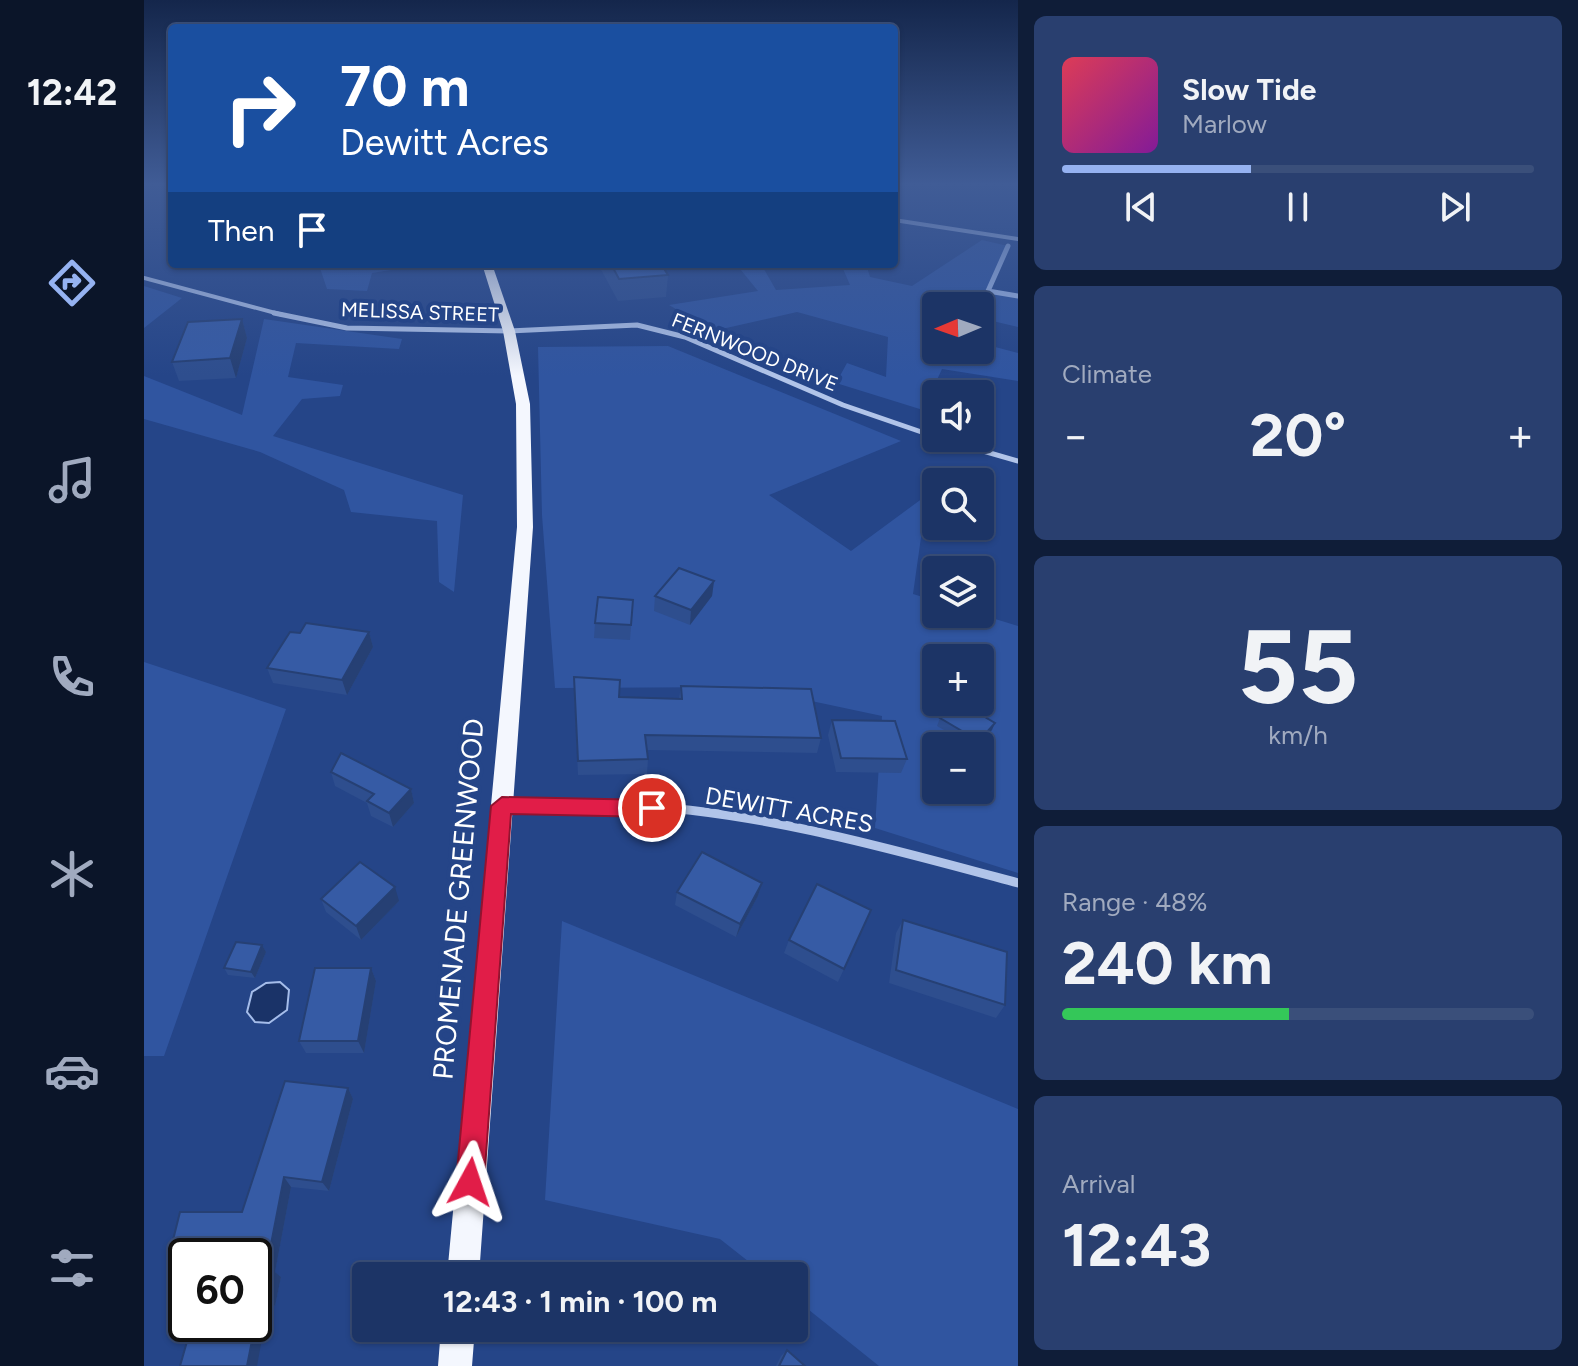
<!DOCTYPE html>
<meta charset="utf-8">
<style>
body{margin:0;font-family:Figtree,sans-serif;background:#293f6f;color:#f1f3f6;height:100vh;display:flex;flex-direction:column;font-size:30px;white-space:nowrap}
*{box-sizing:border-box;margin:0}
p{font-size:26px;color:#a0aabf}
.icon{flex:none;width:44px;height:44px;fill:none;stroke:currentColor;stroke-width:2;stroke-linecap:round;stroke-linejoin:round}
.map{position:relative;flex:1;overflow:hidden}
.side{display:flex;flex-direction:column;gap:16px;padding:16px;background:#0f1d38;width:560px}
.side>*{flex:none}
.banner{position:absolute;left:24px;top:24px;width:730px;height:244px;border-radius:8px;box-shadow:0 2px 6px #0004,0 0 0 2px #3a4f7a;background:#1a4fa0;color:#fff;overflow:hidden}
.needle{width:52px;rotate:268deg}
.buttons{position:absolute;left:778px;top:292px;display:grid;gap:16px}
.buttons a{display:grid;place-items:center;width:72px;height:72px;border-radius:8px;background:#1c3466;box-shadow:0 2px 6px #0004,0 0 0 2px #3a4f7a;font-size:40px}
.speed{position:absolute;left:24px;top:1238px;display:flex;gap:16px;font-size:40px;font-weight:700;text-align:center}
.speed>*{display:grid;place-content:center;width:104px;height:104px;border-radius:50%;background:#1c3466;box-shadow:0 2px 6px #0004,0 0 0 2px #3a4f7a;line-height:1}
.speed .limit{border:4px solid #111;border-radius:12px;background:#fff;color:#111}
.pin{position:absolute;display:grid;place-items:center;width:68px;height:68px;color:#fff;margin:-34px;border:4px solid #fff;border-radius:50%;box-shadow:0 2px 8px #0007}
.me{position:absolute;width:88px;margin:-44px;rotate:5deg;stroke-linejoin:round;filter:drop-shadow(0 0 6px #0008)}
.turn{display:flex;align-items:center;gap:28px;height:168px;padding:0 40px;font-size:36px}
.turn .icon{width:104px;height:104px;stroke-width:2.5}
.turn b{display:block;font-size:56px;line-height:68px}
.then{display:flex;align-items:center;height:76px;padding:0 40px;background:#0003;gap:16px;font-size:30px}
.big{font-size:60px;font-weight:700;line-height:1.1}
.side .tile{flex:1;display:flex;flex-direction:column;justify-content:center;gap:12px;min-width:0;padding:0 28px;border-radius:12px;background:#293f6f}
.side .dial{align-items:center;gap:0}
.dial b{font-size:104px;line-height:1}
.song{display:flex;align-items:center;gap:24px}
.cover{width:96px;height:96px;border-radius:12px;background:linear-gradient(135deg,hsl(350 70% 55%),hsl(290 70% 35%))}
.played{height:8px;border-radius:4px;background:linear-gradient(90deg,#95b2f1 40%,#3a4f7a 40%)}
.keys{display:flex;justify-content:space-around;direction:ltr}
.heat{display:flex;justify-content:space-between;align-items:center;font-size:44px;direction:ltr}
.charge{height:12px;border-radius:6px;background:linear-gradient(90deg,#34c759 48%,#3a4f7a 0)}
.trip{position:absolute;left:208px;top:1262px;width:456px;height:80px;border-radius:8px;background:#1c3466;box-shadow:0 2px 6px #0004,0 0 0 2px #3a4f7a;font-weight:700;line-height:80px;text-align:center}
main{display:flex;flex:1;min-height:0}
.tabs{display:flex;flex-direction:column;width:144px;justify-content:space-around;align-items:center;background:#0b1529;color:#a0aabf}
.tabs .icon{width:56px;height:56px}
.tabs .selected{color:#95b2f1}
.tabs b{font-size:36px;color:#f1f3f6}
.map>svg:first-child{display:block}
.green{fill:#3055a0;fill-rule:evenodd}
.water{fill:#1a3368;stroke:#a5bdea;stroke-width:2}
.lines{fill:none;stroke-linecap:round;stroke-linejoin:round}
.stream{stroke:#a5bdea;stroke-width:5}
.street-far2{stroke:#b1c4e9;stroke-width:4}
.street-far1{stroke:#b1c4e9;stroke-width:5}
.street{stroke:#b1c4e9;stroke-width:9}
.primary{fill:#f4f7fe;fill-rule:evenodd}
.wall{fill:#2e4e8e}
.shaded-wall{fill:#264074}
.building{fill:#365ba5;stroke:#264074;stroke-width:2}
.route{fill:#e11d48;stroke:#92132f;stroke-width:2}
.labels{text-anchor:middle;stroke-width:8;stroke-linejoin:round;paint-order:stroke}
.far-street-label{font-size:20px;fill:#fff;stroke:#254588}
.street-label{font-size:24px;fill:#fff;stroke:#254588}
.near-street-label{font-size:28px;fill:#fff;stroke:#254588}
</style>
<main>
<nav class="tabs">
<b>12:42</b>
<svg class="icon selected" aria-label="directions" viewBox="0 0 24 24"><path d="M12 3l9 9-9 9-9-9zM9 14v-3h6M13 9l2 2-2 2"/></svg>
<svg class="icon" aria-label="music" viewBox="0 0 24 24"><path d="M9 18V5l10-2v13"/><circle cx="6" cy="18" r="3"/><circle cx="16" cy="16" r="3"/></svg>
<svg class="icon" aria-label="phone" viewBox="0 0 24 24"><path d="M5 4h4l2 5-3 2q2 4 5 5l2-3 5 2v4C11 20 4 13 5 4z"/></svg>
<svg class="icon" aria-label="climate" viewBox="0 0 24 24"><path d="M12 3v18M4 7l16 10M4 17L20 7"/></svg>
<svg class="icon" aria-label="car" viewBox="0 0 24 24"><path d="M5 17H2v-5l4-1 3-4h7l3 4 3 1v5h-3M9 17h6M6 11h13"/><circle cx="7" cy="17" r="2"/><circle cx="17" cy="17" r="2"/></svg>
<svg class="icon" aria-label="filters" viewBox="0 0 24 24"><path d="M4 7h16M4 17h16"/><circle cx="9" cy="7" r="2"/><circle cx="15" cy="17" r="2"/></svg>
</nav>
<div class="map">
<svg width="874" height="1366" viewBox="0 0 874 1366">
<rect width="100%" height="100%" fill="#254588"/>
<path class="green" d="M838,240l26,6 -19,44 29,6v31l-38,-9v-12h-44v44h44v-7l38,10v28l-76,-12 -19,41 -87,-27 11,-20 39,14 2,-40 -91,-25 -84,19 -44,-26 89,-14 -22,-27h25l15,26 74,-5 -9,-21h25l4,13 42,9z
M142,264h136l1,1 -51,8 -5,18 -40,-2 -7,-21z
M0,286l38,12 -38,30z
M120,319l138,20 -3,10 -103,-6 -8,34 55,8 -3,11 -38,3 -29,37 190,59 -9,97 -15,-10 -2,-61 -86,-9 -7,-22 -84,-38 -116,-33v-43l98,39z
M524,346l233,95 -132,54 82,56 76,-56 -14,99 23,7v13h43l39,12v247l-143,-45 7,-112 -136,-29 -191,1 -13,-173 -4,-168zM792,658h44v44h-44zM792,746h44v44h-44z
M0,662l142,47 -122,347h-20z
M418,921l456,188v257h-139l-85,-68v-22h-27l-47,-37 -175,-39z"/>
<path class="water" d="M136,982l9,8 -2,20 -18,13 -14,-1 -8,-10 5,-20 14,-9z"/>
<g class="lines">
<path class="stream" d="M864,246l-20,45 30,5"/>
<path class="street-far2" d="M750,220l124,19
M0,278l139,37"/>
<path class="street-far1" d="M130,313l73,15 162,3 128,-6 48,12 158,68 93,32
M794,438l80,23"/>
<path class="street" d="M358,806c41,0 81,-2 122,-1 131,5 268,44 394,78"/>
<path class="primary" d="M338,264h10l23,67 15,73 3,123 -54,749h-32l70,-749 -1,-123 -13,-73z
M297,1328h34l-3,38h-34z"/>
</g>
<path class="wall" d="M454,264h63l7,11 -2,22 -48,4z
M98,319l5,19 -11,40 -57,3 -7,-19z
M570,581l-2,15 -22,29 -36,-14 1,-15z
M489,600l-3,40 -36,-2 1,-15z
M225,632l4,15 -26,48 -74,-12 -6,-15 33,-35z
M537,686l140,52 -4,15 -170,-3 1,9 -1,15 -69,1 -4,-83 46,5 59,2z
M796,718l52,12 -14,16h-6l-35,-20z
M688,720l75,39 -6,14 -65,-1 -8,-37z
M187,772l80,17 3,14 -21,24 -22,-11 -4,-13 -32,-17z
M618,883l-4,13 -22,41 -61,-32 2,-13z
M177,899l78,2 -38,39 -35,-28z
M727,910l-33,72 -54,-29 5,-13z
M759,920l102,85 -9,13 -107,-35 7,-50z
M118,945l4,7 -11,26 -27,-3 -4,-7z
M227,968l5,13 -12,72h-58l-7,-12z
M204,1088l5,11 -24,92 -38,-4 -16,85 6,5 -6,29h-7l-76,18 62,-68h-68v7h-7l-10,-7 73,-44z
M643,1350l18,16h-29l5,-10z"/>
<path class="shaded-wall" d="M98,319l5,19 -11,40 -6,-20z
M570,581l-2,15 -22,29 1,-15z
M225,632l4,15 -26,48 -5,-15z
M851,723l-3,7 -15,16 2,-5z
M267,789l3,14 -21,24 -4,-14z
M618,883l-4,13 -22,41 4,-13z
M251,887l4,14 -38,39 -5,-14z
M118,945l4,7 -11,26 -4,-6z
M227,968l5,13 -12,72 -6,-12z
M204,1088l5,11 -24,92 -7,-9z
M140,1177l7,10 -16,85 6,5 -6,29 -9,-7v-29z
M116,1300l8,6 -11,60h-10z"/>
<path class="building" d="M467,264h50l7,11 -49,4z
M98,319l-12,39 -58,4 16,-40z
M535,568l35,13 -23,29 -36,-14z
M454,597l35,3 -2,25 -36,-2z
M162,623l63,9 -27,48 -75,-12 23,-36 10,1z
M430,677l46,3 -1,17 63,2 -1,-13 130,3 10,49 -176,-3 3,24 -70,2z
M811,702h4l36,21 -16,18 -39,-23z
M688,720l63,1 12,38 -66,-1z
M197,753l70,36 -22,24 -22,-12 7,-7 -43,-22z
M558,852l60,31 -22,41 -63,-32z
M216,862l35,25 -39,39 -35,-27z
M673,884l54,26 -27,59 -55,-29z
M759,920l104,32 -2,53 -109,-35z
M92,942l26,3 -11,27 -27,-4z
M171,968h56l-13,73h-59z
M141,1081l63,7 -26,94 -38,-5 -18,93 6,-1 -6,30 -6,1 -13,66h-67l12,-42h62v-68h-85l11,-44h62z
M643,1350l18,16h-26z"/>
<linearGradient id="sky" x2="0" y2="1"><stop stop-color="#14264b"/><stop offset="0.49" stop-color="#405c96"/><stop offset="1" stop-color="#405c96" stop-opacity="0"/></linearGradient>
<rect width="874" height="376" fill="url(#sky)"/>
<path class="route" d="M358,797l150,3 11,8 -11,9 -141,-3 -27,368 -4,10 -10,4 -10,-4 -4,-10 35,-376z"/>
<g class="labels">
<g class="far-street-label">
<text transform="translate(276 312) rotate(2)" y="7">MELISSA STREET</text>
<text transform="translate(611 352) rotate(22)" y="7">FERNWOOD DRIVE</text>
</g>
<g class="street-label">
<text transform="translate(645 810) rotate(10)" y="8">DEWITT ACRES</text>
</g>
<g class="near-street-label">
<text transform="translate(314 899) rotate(-85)" y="10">PROMENADE GREENWOOD</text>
</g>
</g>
</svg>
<div class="buttons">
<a><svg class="needle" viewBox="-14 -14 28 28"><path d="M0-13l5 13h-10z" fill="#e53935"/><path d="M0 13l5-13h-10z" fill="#a0aabf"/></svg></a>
<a><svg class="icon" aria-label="sound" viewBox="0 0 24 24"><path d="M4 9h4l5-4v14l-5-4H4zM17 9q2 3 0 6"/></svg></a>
<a><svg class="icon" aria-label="search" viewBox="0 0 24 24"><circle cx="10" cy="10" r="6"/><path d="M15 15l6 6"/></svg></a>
<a><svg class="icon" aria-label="layers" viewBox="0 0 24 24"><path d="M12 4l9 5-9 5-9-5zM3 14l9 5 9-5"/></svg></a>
<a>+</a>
<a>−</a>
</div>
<div class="speed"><div class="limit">60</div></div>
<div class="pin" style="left:508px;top:808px;background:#d93025"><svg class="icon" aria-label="arrive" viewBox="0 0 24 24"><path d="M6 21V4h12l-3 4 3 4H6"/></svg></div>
<svg class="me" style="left:326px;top:1182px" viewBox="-20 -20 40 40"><path d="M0-17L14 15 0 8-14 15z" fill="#e11d48" stroke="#fff" stroke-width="4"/></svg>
<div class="trip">12:43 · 1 min · 100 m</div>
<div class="banner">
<div class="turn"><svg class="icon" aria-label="right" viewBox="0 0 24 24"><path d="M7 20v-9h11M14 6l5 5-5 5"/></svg><div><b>70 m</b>Dewitt Acres</div></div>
<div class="then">Then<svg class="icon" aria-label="arrive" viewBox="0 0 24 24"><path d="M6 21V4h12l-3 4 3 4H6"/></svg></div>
</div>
</div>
<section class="side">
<div class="tile">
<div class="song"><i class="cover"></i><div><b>Slow Tide</b><p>Marlow</p></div></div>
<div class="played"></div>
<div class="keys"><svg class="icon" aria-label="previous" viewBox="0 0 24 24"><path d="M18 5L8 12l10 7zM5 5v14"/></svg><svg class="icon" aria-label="pause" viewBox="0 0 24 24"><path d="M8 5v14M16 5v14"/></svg><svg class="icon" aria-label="next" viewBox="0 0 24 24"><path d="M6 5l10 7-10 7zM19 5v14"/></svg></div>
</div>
<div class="tile"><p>Climate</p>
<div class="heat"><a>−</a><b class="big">20°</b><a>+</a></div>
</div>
<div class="tile dial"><b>55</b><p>km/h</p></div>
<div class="tile"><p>Range · 48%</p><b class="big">240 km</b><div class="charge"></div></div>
<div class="tile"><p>Arrival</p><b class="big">12:43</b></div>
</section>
</main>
